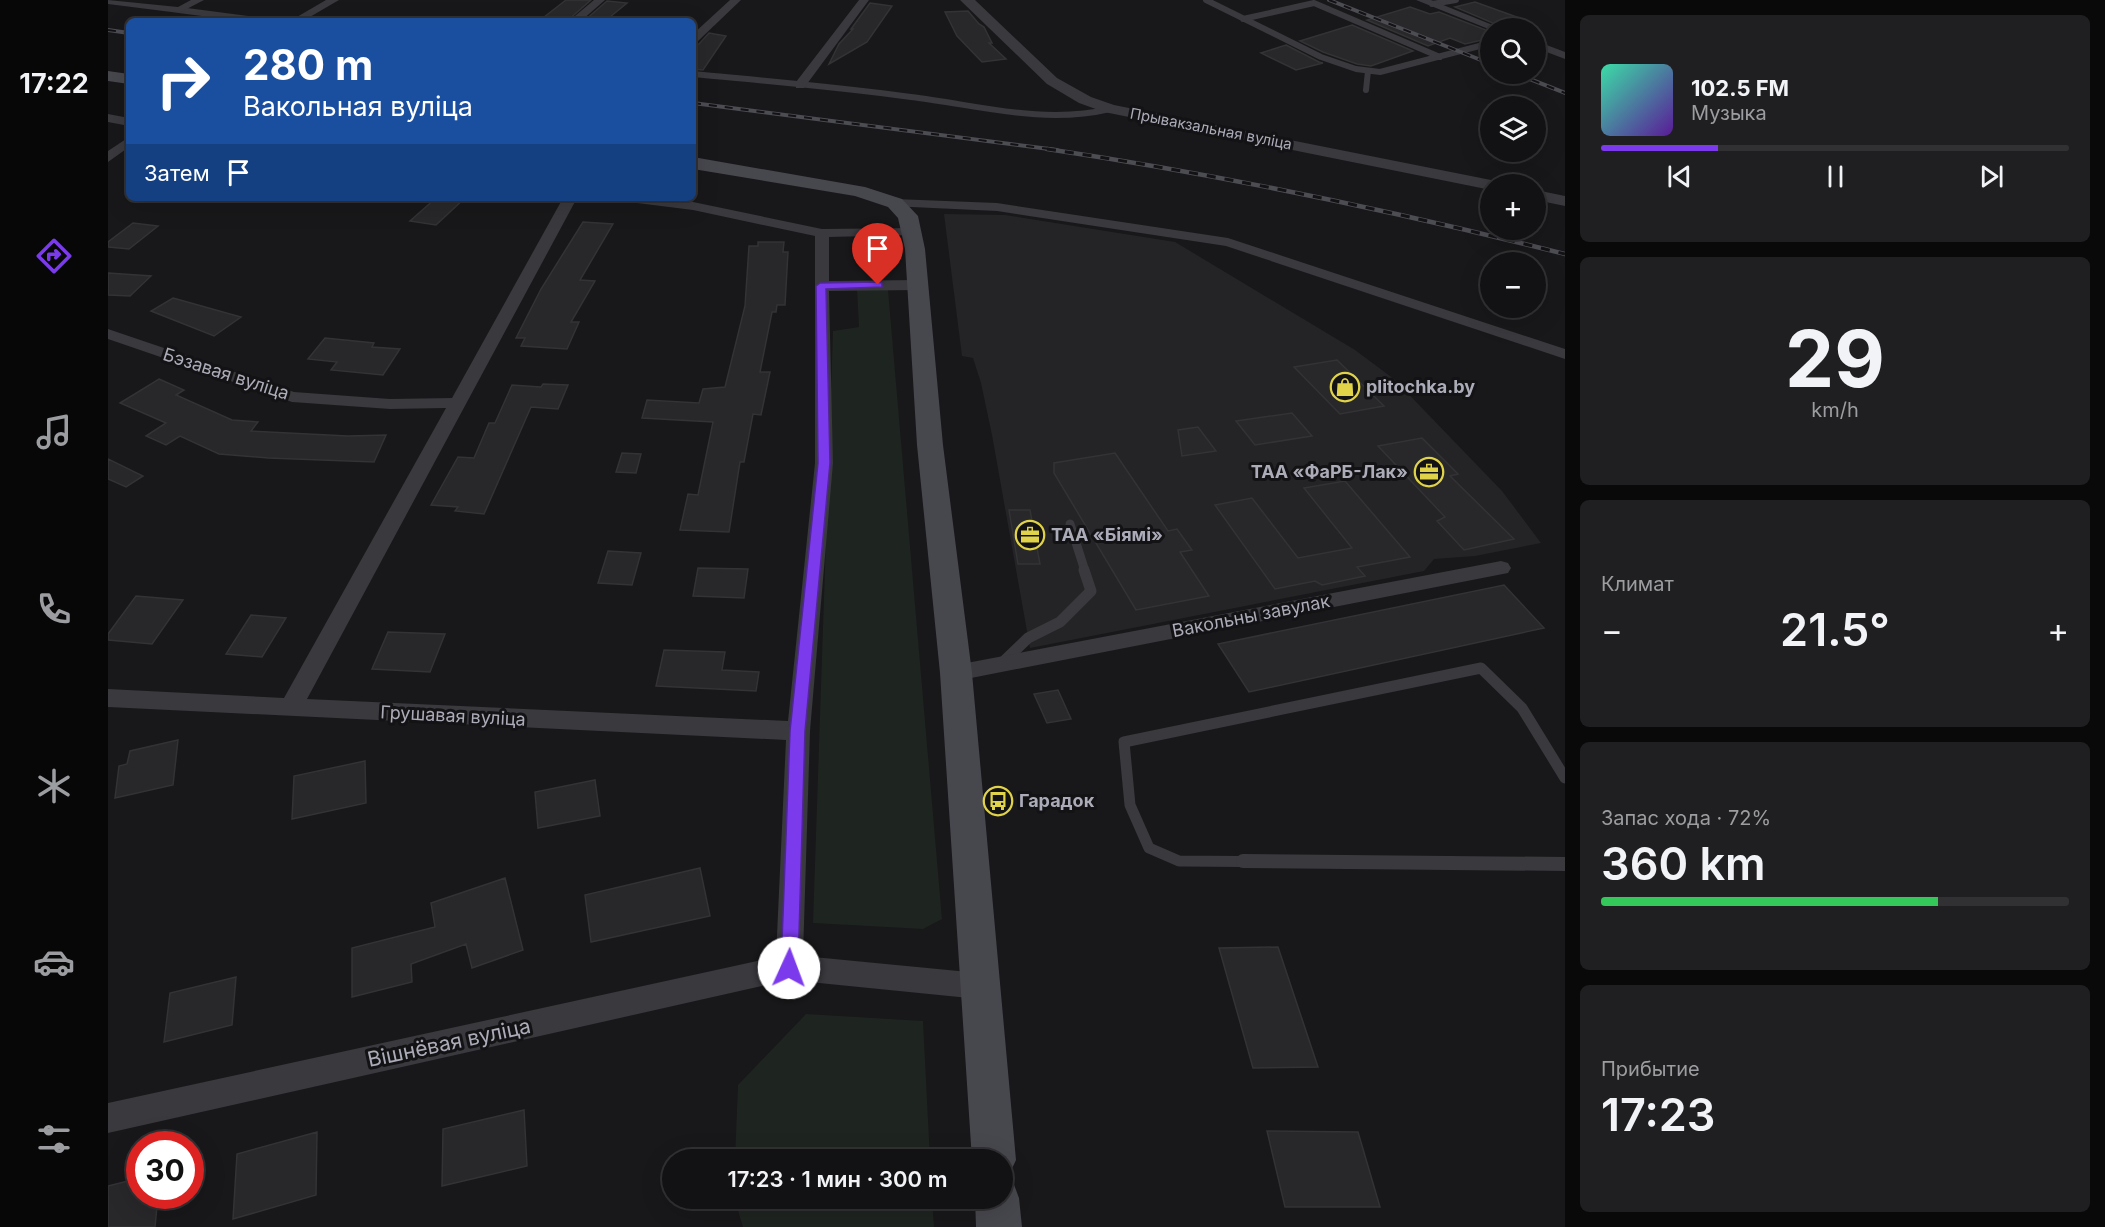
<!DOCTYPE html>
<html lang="ru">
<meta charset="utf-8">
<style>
body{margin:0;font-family:Inter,sans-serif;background:#1f1f21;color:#f1f3f6;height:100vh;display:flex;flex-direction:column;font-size:22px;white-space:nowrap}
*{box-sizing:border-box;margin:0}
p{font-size:20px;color:#9c9da0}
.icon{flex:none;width:33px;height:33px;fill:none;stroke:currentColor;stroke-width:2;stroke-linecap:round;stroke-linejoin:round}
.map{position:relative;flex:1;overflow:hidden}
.drawer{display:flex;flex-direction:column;gap:15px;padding:15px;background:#0a090a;width:540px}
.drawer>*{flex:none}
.banner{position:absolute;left:18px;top:18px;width:570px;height:183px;border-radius:9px;box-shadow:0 6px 24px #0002,0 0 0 2px #313133;background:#1a4fa0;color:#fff;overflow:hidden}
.buttons{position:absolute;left:1372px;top:18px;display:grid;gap:12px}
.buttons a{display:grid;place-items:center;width:66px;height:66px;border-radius:50%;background:#121113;box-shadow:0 6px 24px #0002,0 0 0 2px #313133;font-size:30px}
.speed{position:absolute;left:18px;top:1131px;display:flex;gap:12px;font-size:30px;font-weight:700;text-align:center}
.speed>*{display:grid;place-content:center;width:78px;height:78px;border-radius:50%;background:#121113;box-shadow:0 6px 24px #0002,0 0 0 2px #313133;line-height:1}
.speed .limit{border:9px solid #d22;background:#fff;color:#111}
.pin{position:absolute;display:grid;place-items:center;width:51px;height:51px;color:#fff;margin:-62px -26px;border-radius:50% 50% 50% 0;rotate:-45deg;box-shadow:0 0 6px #0007}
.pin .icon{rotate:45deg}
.me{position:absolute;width:66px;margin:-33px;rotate:2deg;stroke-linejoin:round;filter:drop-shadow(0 0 4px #0008)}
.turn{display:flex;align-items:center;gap:21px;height:126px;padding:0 18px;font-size:27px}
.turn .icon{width:78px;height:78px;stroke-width:2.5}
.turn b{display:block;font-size:42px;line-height:51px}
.then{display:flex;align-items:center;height:57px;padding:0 18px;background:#0003;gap:12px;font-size:22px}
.big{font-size:45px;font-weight:600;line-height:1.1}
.drawer .card{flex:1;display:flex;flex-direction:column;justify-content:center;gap:9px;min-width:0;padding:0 21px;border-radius:9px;background:#1f1f21}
.drawer .dial{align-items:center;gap:0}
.dial b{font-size:78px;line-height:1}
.song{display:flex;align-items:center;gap:18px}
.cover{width:72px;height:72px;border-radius:9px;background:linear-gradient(135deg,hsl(160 70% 55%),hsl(270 70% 35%))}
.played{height:6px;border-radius:3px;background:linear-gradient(90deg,#7c3aed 25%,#313133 25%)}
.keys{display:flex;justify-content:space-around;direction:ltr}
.heat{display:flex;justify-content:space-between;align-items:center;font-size:33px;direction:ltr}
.charge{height:9px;border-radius:4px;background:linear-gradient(90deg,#34c759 72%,#313133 0)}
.trip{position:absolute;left:554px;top:1149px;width:351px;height:60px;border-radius:30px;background:#121113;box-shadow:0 6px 24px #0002,0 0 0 2px #313133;font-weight:600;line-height:60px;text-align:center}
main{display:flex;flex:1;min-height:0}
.tabs{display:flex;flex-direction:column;width:108px;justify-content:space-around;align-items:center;background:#070708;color:#9c9da0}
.tabs .icon{width:42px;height:42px}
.tabs .active{color:#7c3aed}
.tabs b{font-size:27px;color:#f1f3f6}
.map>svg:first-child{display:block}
.built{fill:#242426}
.green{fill:#1e2420}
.building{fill:#28282a;stroke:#333235;stroke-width:1.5}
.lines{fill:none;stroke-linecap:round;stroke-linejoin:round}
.service-far3{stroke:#39393e;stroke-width:6}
.service-far2{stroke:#39393e;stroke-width:9}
.service-far1{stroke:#39393e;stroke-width:11}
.service{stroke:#39393e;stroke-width:14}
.minor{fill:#39393e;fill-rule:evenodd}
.tertiary{fill:#39393e;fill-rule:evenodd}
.secondary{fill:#47474e;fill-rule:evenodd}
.rail-far1-casing{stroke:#4c4c53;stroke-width:4}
.rail-casing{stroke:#4c4c53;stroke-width:4.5}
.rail-far1{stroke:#131214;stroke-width:2;stroke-dasharray:8;stroke-linecap:butt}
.rail{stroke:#131214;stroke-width:3;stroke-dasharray:9;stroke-linecap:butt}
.route{fill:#7c3aed;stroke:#51269a;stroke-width:1.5}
.labels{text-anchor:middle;stroke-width:6;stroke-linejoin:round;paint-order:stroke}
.far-street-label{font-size:15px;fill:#abacb8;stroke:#131214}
.street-label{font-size:18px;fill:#abacb8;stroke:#131214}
.poi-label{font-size:18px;font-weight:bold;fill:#abacb8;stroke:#131214;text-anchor:start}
.near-street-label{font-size:21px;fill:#abacb8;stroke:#131214}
</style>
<main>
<nav class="tabs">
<b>17:22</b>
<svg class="icon active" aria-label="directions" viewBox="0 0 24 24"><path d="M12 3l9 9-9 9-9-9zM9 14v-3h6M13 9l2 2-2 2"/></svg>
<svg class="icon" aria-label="music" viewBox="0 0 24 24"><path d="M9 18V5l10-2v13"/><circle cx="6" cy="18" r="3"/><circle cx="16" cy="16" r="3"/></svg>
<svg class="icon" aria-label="phone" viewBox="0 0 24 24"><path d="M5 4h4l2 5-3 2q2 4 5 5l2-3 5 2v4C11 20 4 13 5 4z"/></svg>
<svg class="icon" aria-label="climate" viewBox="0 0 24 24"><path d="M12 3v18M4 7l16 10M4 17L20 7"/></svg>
<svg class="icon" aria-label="car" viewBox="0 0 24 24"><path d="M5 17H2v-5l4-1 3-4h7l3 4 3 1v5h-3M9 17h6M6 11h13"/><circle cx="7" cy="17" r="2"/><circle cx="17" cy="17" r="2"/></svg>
<svg class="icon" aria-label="filters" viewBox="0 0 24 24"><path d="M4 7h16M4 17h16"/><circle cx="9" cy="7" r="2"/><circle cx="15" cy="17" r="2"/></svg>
</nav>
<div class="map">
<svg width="1457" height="1227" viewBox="0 0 1457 1227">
<rect width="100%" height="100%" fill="#181719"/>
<path class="built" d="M836,214l61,1 170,27 180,108 39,29 108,112 39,52 -66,13 -41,3 -10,12 -394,77 -38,-213 -11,-52 -8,-25 -11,-2z"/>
<path class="green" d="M749,289l31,1 54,629 -19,10 -110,-6 20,-592 26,-4z
M698,1014l117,7 7,138h-195l3,-74z
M626,1198l198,1 2,28h-191z"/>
<path class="building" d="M458,0h25l-24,21h-28z
M499,1l20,2 -22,18h-21z
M1367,2l50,18 -23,7 -47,-20z
M762,3l22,3 -25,36 -38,22 10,-20 14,-15h-2z
M1302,7l20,7 9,-2 52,20v6l-26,6 -15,-6 -22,8 -61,-26z
M860,11l11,13 5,3 8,16h-3l17,16 -24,3 -25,-26 -12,-24z
M1244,25l61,26 -42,15 -14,-2 -34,-12 -23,-11z
M601,33l17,3 -23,34 -10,-1v-24l6,-1z
M1178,45l33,17 4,1 -27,7 -35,-17z
M328,198h29l-29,27 -26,-4z
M475,222l30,2 -33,56 15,1 -24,41h8l-12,27 -46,-3 4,-8h-9l25,-49z
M25,223l25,3 -29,23 -21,-2v-5z
M650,242h26l-1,10h5l-3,53h-8l-1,7h-4l-12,60h10l-9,43 -8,-1 -9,48h-4l-11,70 -49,-2 8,-36 10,1 15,-73 -71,-4 5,-18 52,3 4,-14 22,-2 20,-81 4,-60h9z
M0,273l43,3 -21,20 -22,-1z
M65,298l68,19 -27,19 -63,-25z
M217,338l49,5 -2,4 28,2 -17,26 -52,-5 6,-8 -29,-3z
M1229,360l47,46 -44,8 -46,-47z
M51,379l25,11 -8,5 56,25 26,2 -7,9 97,5 38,-1 -12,27 -106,-4 -49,-4 -39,-18 -14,9 -20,-9 20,-13 -46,-20z
M435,384l25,1 -10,24 -27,-2 -47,107 -29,-3 3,-4 -27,-2 27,-48 16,1 15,-35h6l17,-38 29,2z
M1184,413l20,23 -57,9 -19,-24z
M1090,427l18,24 -34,5 -4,-26z
M1314,438l36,36 -8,2 64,63 -50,11 -27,-29 8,-4 -67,-71z
M514,453l19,1 -5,19 -20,-1z
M1007,453l53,78 9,-2 15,21 -12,2 29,44 -73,14 -82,-137v-10z
M0,459l35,17 -17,11 -18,-8z
M1237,481l65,76 -53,10 8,9 -43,9 -7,-4 -40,8 -60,-84 37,-7 46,60 54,-10 -48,-60z
M901,510h21l10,54h-22z
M500,551l33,2 -9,32 -34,-2z
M590,568l50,1 -4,29 -51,-2z
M1396,585l40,43 -295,64 -31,-48z
M28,596l47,4 -31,44 -44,-4v-6z
M143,615l35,3 -24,39 -36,-3z
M280,632l57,2 -15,38 -58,-3z
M556,650l61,2 -3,18 37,2 -3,19 -100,-5z
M950,690l13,29 -24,4 -13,-29z
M70,740l-5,45 -58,13 4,-32 8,-2 3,-13z
M257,761l1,42 -74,16 2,-43z
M487,780l5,36 -62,12 -3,-36z
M592,868l10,48 -119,26 -6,-47z
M397,878l18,72 -51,18 -6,-24 -55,20 1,18 -60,15v-49l83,-21 -4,-24z
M1170,947l40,120 -65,1 -34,-120z
M128,977l-4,48 -68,17 6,-49z
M416,1110l3,56 -85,20 1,-57z
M1159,1131l91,1 22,75h-95z
M209,1132l-1,63 -83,24 4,-65z
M32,1178v18h18l-3,31h-47v-41z"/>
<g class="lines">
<path class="service-far3" d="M1098,0l115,57 35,12 24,3 111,-29
M1324,4l24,-4
M71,10l85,11
M1135,19l71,-16 126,54
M585,74c73,7 146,13 218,23 67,8 132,28 199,12
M1258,90l2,-19"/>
<path class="service-far2" d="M962,524l15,47"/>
<path class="service-far1" d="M893,664l27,-26 32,-16 31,-31 -7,-21
M1328,863l-257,-2 -30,-13 -19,-43 -6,-63 357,-74 41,40 43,70"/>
<path class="service" d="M1135,861l322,3"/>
<path class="minor" d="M0,0l70,7 13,-7h13l-25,13 -71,-9z
M218,0h13l-36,21h-13z
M486,0h11l-24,21h-12z
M622,0h11l-44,42 -4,1v-9z
M751,0h10l-65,88h-8v-6z
M1308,0h15l69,28 -9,2z
M1428,41l29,11v7l-29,-11z
M0,114l21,4v8l-21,-4z
M21,137v10l-21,15v-11z
M455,198h14l-270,501 481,22 27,-258v-227l-122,-26 -64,-8 -7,-4h40l31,4 129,27 94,-1 2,3 -2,3 -5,1 -82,2v44l88,-1 8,5 -8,5 -88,1 4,172 -23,268 -7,225 176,17 10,4 4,9 -4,9 -10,4 -190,-19 -681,153v-30l668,-146 10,-217 -678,-33v-18l176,9 162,-290 -56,1 -98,-7 -184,-63v-10l186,63 96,7 62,-1z
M787,199l102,4 231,35 337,111v10l-339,-113 -229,-35 -107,-5 -2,-3 2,-3z
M1393,561l7,2 3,5 -3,5 -552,108 -8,-2 -3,-6 3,-6 8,-2z"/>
<path class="tertiary" d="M852,0h15l82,78 34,19 23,8 377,75 8,4h-8v6l-387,-78 -25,-9 -32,-19z
M1428,190l29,6v10l-29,-6z"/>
<path class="secondary" d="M0,71l21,3v10l-21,-3z
M585,157l172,30 37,12 16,17 7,33 18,196 29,228 44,487 -7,15 -6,3 10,4 6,16 3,29h-46l-1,-29h27v-38h-30l-32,-487 -23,-228 -12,-196 -7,-31 -10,-11 -33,-11 -162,-27z"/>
<g class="rail-far1-casing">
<path id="rail-far1" d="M1221,0l162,64
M0,30l21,3
M1409,74l48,19
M585,103l364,47"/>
</g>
<g class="rail-casing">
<path id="rail" d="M939,149c175,26 347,62 518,105"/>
</g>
<use href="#rail-far1" class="rail-far1"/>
<use href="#rail" class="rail"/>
</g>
<path class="route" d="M770,282l4,1v4l-56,2 4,174 -25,268 -7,237 -2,5 -7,3 -6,-3 -2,-5 9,-237 28,-268 -2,-177 4,-3z"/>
<defs>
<g id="shop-ring" transform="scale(1.5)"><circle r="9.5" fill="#131214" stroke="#e0d349" stroke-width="1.5"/><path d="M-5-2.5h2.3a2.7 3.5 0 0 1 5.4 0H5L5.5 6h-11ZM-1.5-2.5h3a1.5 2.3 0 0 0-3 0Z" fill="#e0d349"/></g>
<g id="office-ring" transform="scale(1.5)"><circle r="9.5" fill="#131214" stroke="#e0d349" stroke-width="1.5"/><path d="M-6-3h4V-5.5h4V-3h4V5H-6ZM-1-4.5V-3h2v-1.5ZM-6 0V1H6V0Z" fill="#e0d349"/></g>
<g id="bus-ring" transform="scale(1.5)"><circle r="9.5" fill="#131214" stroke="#e0d349" stroke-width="1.5"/><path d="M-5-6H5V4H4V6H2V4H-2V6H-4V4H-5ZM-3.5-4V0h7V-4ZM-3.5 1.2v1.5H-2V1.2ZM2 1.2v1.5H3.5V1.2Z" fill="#e0d349"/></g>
</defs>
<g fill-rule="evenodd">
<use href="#shop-ring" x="1237" y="387"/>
<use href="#office-ring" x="1321" y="472"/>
<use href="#office-ring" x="922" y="535"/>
<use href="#bus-ring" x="890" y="801"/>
</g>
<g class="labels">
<g class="far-street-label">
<text transform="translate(1103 129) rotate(11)" y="5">Прывакзальная вуліца</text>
</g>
<g class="street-label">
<text transform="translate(118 374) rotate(18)" y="6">Бэзавая вуліца</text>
<text transform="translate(1143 616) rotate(-11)" y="6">Вакольны завулак</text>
<text transform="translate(345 716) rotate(3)" y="6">Грушавая вуліца</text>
</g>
<g class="poi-label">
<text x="1258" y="393">plitochka.by</text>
<text x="1300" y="478" text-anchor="end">ТАА «ФаРБ-Лак»</text>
<text x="943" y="541">ТАА «Біямі»</text>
<text x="911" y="807">Гарадок</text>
</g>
<g class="near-street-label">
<text transform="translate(341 1043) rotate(-12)" y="7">Вішнёвая вуліца</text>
</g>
</g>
</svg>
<div class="buttons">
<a><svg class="icon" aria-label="search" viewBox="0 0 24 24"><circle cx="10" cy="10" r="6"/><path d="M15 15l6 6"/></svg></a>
<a><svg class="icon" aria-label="layers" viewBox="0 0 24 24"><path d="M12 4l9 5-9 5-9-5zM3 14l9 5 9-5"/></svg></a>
<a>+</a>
<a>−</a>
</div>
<div class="speed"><div class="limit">30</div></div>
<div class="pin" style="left:770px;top:285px;background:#d93025"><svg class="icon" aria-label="arrive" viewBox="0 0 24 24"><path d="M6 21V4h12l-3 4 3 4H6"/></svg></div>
<svg class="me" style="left:681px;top:968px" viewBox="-20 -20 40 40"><circle r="19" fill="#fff"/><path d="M0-13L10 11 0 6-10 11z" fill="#7c3aed"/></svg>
<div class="trip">17:23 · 1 мин · 300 m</div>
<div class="banner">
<div class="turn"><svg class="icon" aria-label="right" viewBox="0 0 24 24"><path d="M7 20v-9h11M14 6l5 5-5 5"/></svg><div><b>280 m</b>Вакольная вуліца</div></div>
<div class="then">Затем<svg class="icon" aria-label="arrive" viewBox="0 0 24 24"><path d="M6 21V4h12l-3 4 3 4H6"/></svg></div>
</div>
</div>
<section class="drawer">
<div class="card">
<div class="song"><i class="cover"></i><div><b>102.5 FM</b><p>Музыка</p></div></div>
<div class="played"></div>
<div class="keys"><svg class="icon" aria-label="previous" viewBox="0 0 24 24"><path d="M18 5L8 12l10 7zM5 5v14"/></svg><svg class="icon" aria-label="pause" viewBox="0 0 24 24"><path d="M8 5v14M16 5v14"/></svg><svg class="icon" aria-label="next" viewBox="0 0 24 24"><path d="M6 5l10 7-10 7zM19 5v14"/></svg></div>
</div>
<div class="card dial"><b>29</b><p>km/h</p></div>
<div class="card"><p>Климат</p>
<div class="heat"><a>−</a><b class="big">21.5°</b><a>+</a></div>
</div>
<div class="card"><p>Запас хода · 72%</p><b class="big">360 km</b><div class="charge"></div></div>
<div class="card"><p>Прибытие</p><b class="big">17:23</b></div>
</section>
</main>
